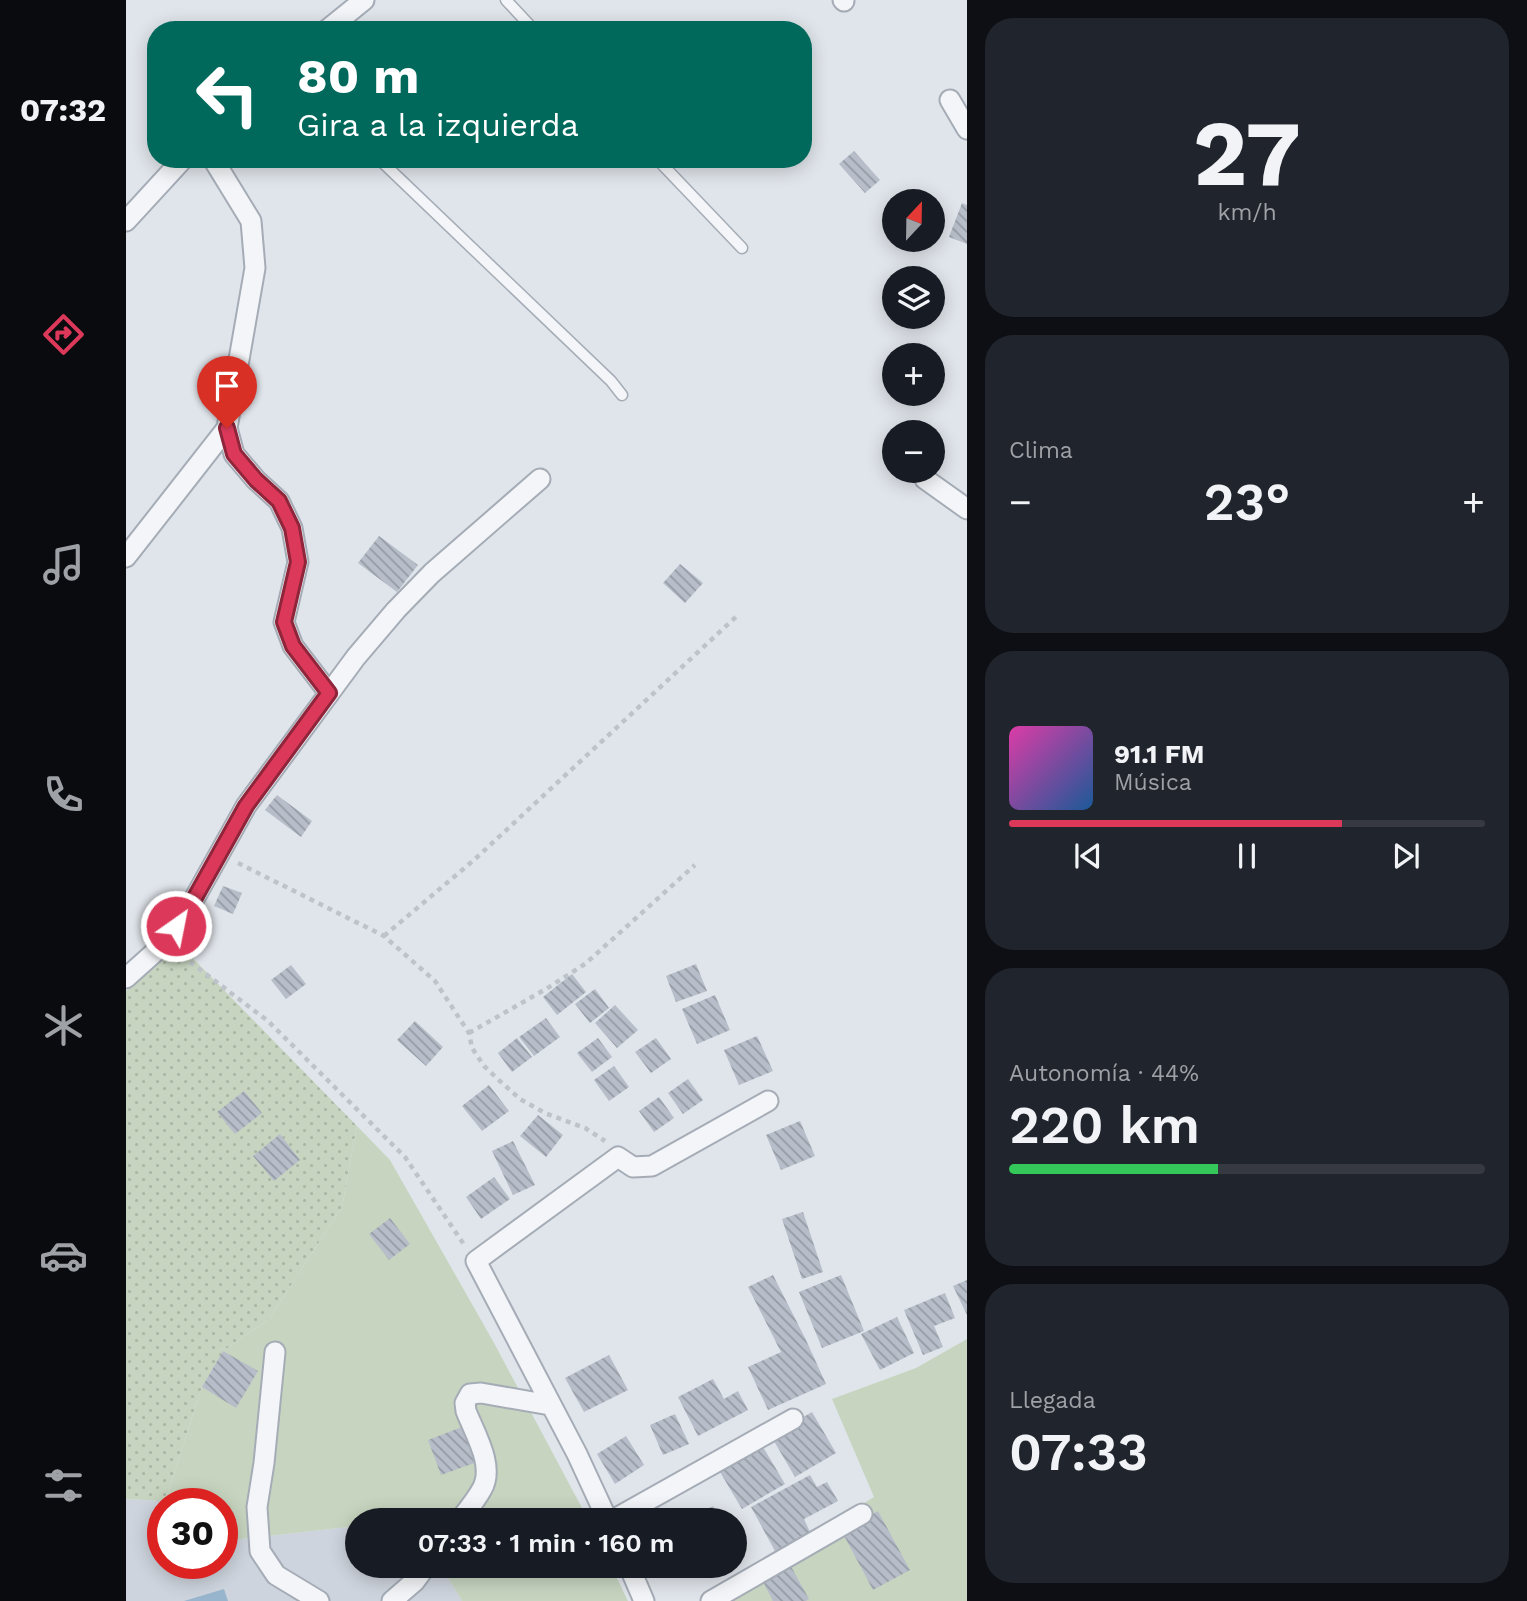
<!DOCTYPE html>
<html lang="es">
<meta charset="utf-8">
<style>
body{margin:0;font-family:"Work Sans",sans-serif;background:#20242c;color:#f1f3f6;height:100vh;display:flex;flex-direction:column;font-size:26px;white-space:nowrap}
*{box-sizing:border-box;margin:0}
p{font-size:23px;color:#9ea1a6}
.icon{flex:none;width:38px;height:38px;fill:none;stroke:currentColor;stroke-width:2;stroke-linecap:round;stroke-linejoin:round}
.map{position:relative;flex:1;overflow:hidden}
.panel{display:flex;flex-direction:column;gap:18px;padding:18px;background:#0d0f14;width:560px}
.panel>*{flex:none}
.top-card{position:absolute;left:21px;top:21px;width:665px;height:147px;border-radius:28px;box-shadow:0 4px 18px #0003;background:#00695c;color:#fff;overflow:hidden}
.needle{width:46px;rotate:22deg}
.buttons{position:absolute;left:756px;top:189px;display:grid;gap:14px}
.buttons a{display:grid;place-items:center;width:63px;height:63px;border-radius:50%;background:#171b24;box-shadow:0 4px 18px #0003;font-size:35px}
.speed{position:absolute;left:21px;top:1488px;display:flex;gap:14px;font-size:35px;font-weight:700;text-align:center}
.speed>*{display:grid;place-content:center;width:91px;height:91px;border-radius:50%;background:#171b24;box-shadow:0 4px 18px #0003;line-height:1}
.speed .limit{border:10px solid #d22;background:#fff;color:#111}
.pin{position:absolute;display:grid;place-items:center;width:60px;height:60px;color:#fff;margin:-72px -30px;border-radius:50% 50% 50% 0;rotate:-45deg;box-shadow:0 0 7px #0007}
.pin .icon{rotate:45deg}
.me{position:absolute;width:77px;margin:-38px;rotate:33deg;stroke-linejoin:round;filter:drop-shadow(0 0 5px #0008)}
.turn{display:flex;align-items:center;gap:24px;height:147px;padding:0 35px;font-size:32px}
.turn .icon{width:91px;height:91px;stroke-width:2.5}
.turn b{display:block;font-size:49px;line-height:60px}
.big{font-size:52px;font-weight:600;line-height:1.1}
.panel .tile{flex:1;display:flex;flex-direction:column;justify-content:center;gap:10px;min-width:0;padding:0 24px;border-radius:28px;background:#20242c}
.panel .dial{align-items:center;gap:0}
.dial b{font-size:91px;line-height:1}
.song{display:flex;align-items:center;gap:21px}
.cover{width:84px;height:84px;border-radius:10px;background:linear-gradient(135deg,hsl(320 70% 55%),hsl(210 70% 35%))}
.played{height:7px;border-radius:4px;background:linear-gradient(90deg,#dc395a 70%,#363941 70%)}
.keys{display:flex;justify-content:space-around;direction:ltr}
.heat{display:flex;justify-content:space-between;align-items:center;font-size:38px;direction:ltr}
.charge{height:10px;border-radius:5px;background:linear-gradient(90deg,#34c759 44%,#363941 0)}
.trip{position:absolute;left:219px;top:1508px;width:402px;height:70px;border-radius:35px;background:#171b24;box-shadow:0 4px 18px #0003;font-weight:600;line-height:70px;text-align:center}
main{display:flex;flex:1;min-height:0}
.dock{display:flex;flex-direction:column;width:126px;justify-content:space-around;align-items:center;background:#090b0e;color:#9ea1a6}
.dock .icon{width:49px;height:49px}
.dock .on{color:#dc395a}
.dock b{font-size:32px;color:#f1f3f6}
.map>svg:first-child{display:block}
.built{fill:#ced4dd}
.grass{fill:url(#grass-dots)}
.garden{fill:#c7d5c0}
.water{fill:#98b5ce}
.building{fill:url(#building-back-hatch)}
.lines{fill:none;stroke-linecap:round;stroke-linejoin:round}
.service-casing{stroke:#a5acb6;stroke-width:13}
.minor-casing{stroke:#a5acb6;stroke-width:23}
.path{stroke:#bec3c9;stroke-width:4.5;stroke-dasharray:5 5;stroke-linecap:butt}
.service{stroke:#f3f5f8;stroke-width:10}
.minor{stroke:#f3f5f8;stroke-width:19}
.route-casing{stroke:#8f253a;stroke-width:18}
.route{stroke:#dc395a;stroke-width:12}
</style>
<main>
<nav class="dock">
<b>07:32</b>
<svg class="icon on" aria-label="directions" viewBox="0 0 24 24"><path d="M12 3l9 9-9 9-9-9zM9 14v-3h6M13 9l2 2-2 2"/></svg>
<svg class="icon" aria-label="music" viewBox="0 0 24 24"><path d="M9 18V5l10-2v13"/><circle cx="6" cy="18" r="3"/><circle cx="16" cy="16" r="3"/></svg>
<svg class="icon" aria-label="phone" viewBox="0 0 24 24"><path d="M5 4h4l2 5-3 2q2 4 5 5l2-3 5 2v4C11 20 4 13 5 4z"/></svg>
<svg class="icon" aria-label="climate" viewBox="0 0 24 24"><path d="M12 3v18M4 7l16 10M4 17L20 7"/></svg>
<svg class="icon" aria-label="car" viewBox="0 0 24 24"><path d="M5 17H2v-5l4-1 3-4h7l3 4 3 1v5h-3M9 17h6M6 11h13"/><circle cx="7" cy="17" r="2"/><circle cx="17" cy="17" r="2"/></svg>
<svg class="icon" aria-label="filters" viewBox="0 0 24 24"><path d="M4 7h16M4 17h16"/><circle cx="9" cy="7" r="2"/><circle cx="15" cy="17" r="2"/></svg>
</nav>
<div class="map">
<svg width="841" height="1601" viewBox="0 0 841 1601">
<defs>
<pattern id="grass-dots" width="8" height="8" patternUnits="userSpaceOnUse" patternTransform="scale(1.75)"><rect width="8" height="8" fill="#c7d5c0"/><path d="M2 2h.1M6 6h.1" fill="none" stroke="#abb7a6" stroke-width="1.8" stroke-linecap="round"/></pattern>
<pattern id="building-back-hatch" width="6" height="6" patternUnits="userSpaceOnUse" patternTransform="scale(1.75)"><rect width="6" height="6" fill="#b7bec9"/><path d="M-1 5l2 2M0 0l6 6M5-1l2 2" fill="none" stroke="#959ba5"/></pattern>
</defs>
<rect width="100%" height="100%" fill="#e0e5eb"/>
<path class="built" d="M0,1499l39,2 3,2h-5v60h59v-22l135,-15v40h84l21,35h-336z"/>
<path class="grass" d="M53,944l178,182 -15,81 -73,112 -46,32 -21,36 -37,114 -39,-2v-508z"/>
<path class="garden" d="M231,1126l33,34 103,181 96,180h-176l-1,-2 -55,2v5l-135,15v-38h-54l-3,-2 37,-114 21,-36 46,-32 73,-112z
M841,1339v262h-266l173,-104 -42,-98 84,-31z
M315,1566h170l17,35h-166z"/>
<path class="water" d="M98,1589l4,12h-44z"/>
<path class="building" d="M728,151l26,29 -15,13 -26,-29z
M836,203l5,2v39l-18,-7z
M253,536l39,29 -21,27 -39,-29z
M554,564l23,19 -18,20 -22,-20z
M151,795l35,26 -11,16 -36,-27z
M97,886l19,7 -9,21 -19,-8z
M570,964l11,27 -31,11 -10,-26z
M165,965l15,19 -20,15 -15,-19z
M446,974l14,18 -29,23 -14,-18z
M469,989l14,19 -19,15 -15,-19z
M589,995l15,35 -33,14 -15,-35z
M489,1005l23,25 -21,18 -22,-25z
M420,1018l14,19 -26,19 -15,-19z
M289,1021l28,26 -17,19 -29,-26z
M631,1036l16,35 -34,14 -15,-35z
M391,1038l15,19 -20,15 -14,-19z
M472,1038l14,19 -20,15 -15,-19z
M530,1038l15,21 -20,14 -16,-21z
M488,1066l15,21 -20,14 -15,-21z
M562,1079l15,21 -20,14 -15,-21z
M363,1085l20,26 -27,20 -20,-25z
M118,1091l18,22 -27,21 -18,-22z
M533,1097l15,21 -20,14 -15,-21z
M412,1115l25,20 -17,22 -26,-21z
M674,1121l15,35 -34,14 -15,-35z
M154,1134l20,26 -26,21 -21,-25z
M387,1141l22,44 -22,10 -21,-44z
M368,1177l16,22 -29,20 -15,-22z
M677,1212l20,60 -21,7 -20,-60z
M264,1218l20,26 -21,16 -20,-26z
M647,1275l33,65 20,44 -58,26 -20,-43 33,-15 -33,-65z
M715,1275l23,56 -42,17 -23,-56z
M841,1280v35l-14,-29z
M819,1293l10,25 -21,8 9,21 -20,8 -19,-45z
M771,1317l17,36 -34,17 -19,-36z
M97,1351l35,20 -22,37 -34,-21z
M483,1355l19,35 -44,22 -19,-34z
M587,1379l11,20 14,-8 10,19 -50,26 -20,-39z
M686,1412l24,41 -41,24 -24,-41z
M549,1414l14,30 -26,11 -13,-30z
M341,1425l13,36 -39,14 -13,-35z
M500,1436l18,29 -29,19 -18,-30z
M634,1442l25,42 -43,25 -25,-42z
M684,1475l7,12 10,-5 11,19 -34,18 6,13 -35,19 -24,-44z
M587,1506l8,15h-27l-2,-4z
M531,1511l5,10h-26z
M752,1511l32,59 -37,20 -32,-60z
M662,1561l21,38 -3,2h-33l-13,-25z"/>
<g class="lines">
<g class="service-casing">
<path id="service" d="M380,0l28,30
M253,159l232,222 11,14
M531,159l85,89"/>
</g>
<g class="minor-casing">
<path id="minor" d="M717,0l1,1
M201,30l37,-30
M824,100l17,29
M0,221l57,-62
M101,428l7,26 22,26 23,21 13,27 6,34 -14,60 9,24 36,47
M799,479l42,30
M0,557l101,-129 28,-160 -4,-47 -38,-62
M0,978l39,-35 23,-33 58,-104 110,-149 40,-47 36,-37 108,-94
M149,1352l-11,111 -7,44 3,44 16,24 43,26
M333,1521c8,-10 17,-21 23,-32 13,-23 -7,-55 -16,-78l-1,-8 5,-9 11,-1 69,12
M482,1521l-31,-67 -101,-193 142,-104 15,10 19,-1 116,-65
M485,1521l182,-102
M503,1566l15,35
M266,1601l23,-20 11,-15
M585,1601l151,-87"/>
</g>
<path class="path" d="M112,863l146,73 51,45 34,52 3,15 12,18 18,17 18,16 25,14 40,15 20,13
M258,936l90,-76 265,-246
M56,956l86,65 137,136 60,89
M343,1033l77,-44 39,-25 110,-99"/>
<use href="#service" class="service"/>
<use href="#minor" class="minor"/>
</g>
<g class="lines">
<g class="route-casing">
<path id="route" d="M50,926l12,-16 58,-104 83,-113 -36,-47 -9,-24 14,-60 -6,-34 -13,-27 -23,-21 -22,-26 -7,-26"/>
</g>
<use href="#route" class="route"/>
</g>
</svg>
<div class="buttons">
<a><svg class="needle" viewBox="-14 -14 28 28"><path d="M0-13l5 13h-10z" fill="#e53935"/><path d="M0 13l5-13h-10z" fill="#9ea1a6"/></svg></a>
<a><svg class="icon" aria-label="layers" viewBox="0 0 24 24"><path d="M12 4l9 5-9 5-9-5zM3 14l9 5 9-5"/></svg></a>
<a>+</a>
<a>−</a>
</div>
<div class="speed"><div class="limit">30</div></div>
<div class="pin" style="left:101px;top:428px;background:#d93025"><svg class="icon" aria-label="arrive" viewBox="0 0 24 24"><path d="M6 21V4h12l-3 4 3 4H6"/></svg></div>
<svg class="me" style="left:50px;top:926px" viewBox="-20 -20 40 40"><circle r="17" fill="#dc395a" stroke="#fff" stroke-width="3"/><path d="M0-11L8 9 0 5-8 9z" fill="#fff"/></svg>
<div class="trip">07:33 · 1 min · 160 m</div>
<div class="top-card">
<div class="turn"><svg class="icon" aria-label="left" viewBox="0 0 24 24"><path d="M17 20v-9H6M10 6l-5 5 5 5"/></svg><div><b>80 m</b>Gira a la izquierda</div></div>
</div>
</div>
<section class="panel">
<div class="tile dial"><b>27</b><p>km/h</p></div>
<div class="tile"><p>Clima</p>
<div class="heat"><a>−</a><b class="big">23°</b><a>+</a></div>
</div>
<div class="tile">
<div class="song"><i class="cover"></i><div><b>91.1 FM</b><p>Música</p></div></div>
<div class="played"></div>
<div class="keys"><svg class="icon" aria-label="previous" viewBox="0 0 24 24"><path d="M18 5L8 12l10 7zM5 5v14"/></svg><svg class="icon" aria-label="pause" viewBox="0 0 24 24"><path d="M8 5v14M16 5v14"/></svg><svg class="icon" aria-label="next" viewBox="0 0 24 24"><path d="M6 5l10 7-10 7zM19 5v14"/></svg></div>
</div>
<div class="tile"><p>Autonomía · 44%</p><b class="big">220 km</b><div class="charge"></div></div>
<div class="tile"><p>Llegada</p><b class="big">07:33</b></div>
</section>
</main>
